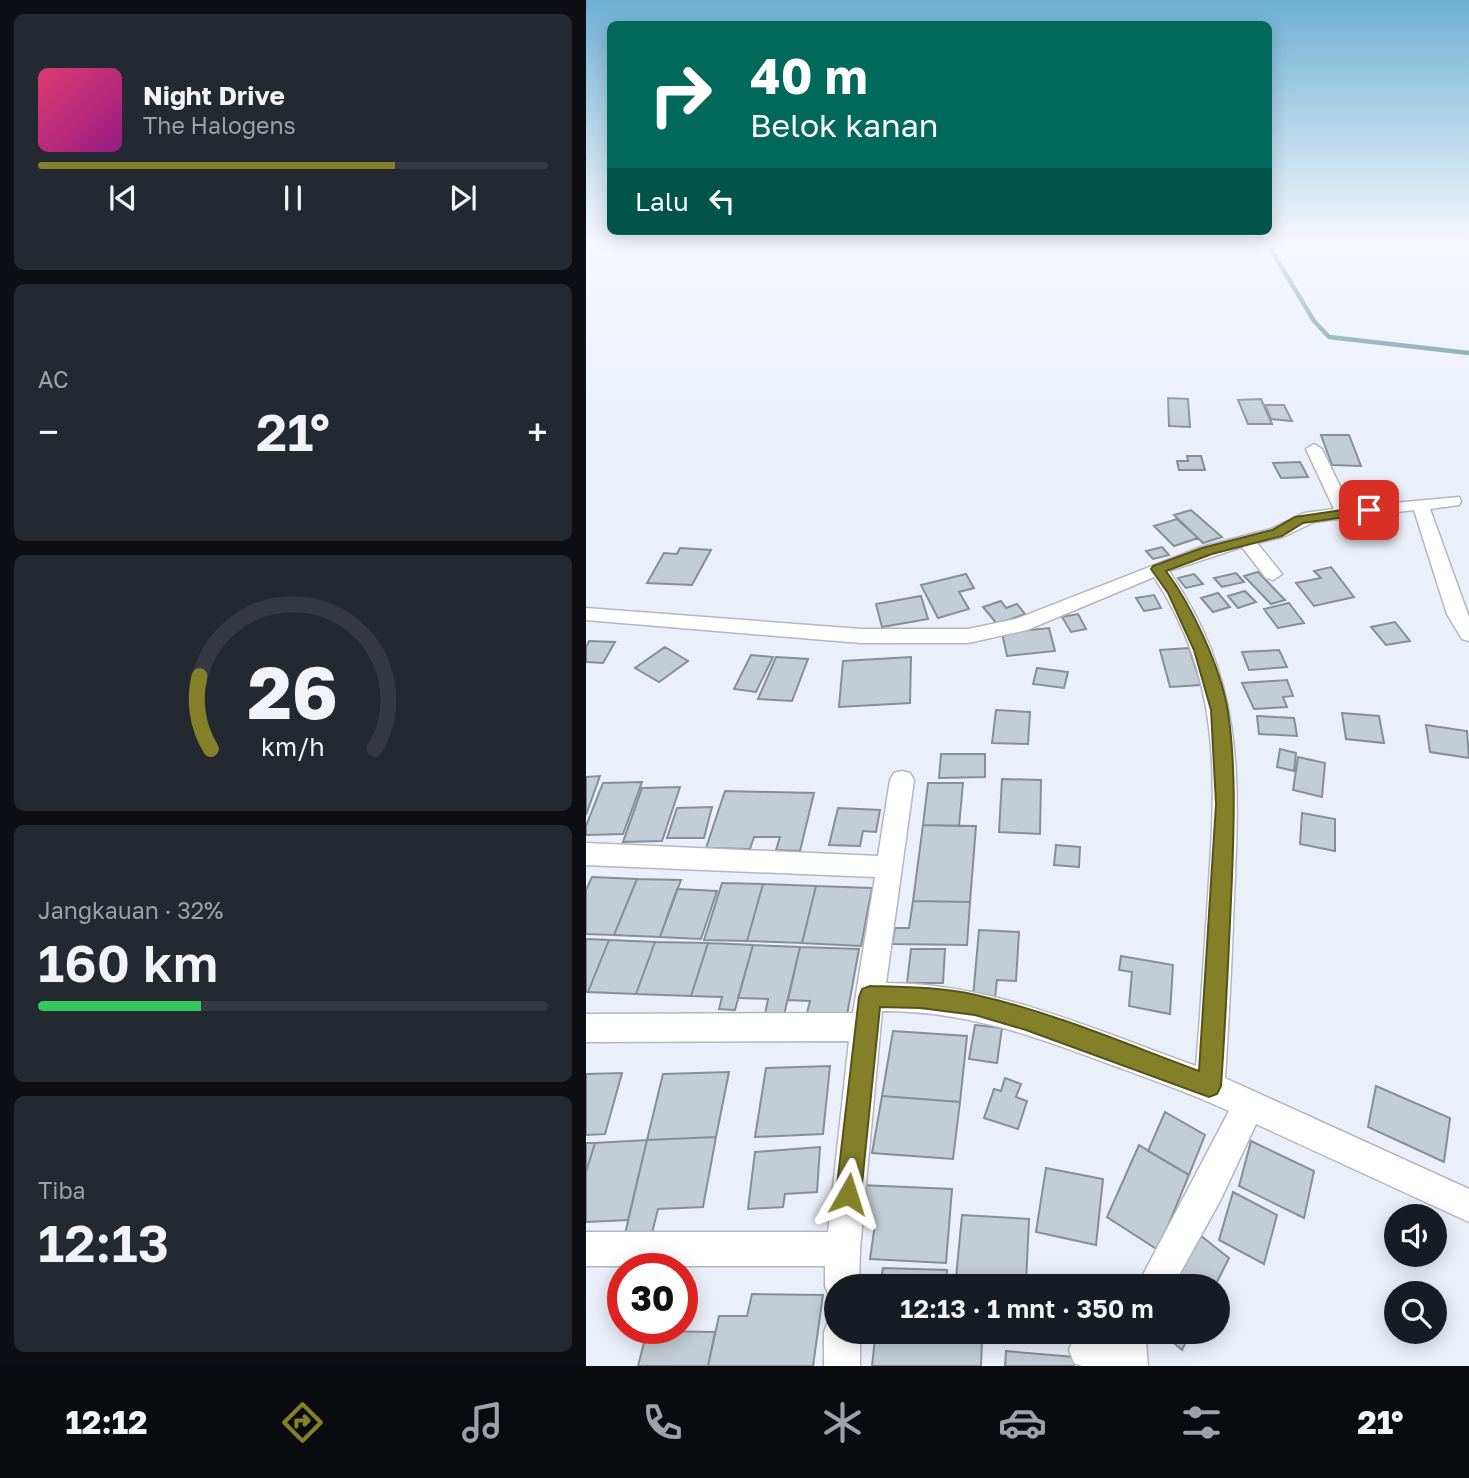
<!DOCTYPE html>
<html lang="id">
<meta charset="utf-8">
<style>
body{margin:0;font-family:"Golos Text",sans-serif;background:#242831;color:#f1f3f6;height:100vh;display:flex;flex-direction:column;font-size:26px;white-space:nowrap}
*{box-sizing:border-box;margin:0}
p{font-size:23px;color:#9ea1a6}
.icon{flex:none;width:38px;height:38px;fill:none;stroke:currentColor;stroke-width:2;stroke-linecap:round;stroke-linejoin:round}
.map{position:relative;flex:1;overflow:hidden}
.drawer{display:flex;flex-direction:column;gap:14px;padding:14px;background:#0d0f14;width:586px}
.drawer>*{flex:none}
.hud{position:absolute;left:21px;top:21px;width:665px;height:214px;border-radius:10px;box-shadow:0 4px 18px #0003;background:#00695c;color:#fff;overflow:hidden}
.controls{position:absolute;left:798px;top:1204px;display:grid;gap:14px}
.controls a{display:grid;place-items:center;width:63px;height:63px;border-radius:50%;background:#171b24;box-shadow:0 4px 18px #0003;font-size:35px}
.speed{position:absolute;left:21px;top:1253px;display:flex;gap:14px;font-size:35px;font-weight:700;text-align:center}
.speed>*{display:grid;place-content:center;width:91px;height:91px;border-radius:50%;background:#171b24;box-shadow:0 4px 18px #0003;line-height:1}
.speed .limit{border:10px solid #d22;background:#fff;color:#111}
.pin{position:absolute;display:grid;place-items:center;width:60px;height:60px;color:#fff;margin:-30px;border-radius:14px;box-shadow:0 4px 10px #0006}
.me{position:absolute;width:77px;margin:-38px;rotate:6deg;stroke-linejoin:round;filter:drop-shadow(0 0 5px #0008)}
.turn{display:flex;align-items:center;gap:24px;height:147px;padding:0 28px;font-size:32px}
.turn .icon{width:91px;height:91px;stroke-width:2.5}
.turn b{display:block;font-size:49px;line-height:60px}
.then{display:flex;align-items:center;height:66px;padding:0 28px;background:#0003;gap:14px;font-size:26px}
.big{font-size:52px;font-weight:600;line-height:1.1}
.drawer .widget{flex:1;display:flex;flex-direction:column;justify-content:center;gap:10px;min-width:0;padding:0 24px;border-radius:10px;background:#242831}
.drawer .dial{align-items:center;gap:0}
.dial svg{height:182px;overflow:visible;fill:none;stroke:#363941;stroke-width:7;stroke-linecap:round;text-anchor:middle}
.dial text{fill:#f1f3f6;stroke:none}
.song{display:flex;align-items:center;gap:21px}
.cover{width:84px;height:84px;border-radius:10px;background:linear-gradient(135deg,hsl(340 70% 55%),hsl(310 70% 35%))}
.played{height:7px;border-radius:4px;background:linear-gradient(90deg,#838029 70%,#363941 70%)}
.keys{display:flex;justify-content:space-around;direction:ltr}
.heat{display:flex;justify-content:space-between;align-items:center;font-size:38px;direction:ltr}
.charge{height:10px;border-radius:5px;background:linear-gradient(90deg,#34c759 32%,#363941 0)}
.trip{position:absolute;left:238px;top:1274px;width:406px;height:70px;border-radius:35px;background:#171b24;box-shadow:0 4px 18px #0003;font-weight:600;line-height:70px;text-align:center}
.dock{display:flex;height:112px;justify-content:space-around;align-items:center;background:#090b0e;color:#9ea1a6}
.dock .icon{width:49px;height:49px}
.dock .selected{color:#838029}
.dock b{font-size:32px;color:#f1f3f6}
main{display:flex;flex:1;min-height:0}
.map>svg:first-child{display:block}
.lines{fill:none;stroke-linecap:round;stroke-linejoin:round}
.stream{stroke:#468189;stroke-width:4.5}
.building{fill:#c3cdd5;stroke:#868f96;stroke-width:2}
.minor-casing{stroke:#b3b7c2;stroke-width:3}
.minor{fill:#fff;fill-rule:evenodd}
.route{fill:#838029;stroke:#55531b;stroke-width:2}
</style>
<main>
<section class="drawer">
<div class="widget">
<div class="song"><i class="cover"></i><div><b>Night Drive</b><p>The Halogens</p></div></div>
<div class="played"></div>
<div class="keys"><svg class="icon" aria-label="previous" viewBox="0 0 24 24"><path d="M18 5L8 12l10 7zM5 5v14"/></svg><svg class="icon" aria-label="pause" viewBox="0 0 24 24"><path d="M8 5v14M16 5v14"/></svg><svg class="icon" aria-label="next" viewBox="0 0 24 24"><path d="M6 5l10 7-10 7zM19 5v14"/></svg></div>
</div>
<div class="widget"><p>AC</p>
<div class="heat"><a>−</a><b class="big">21°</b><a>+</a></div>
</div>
<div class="widget dial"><svg viewBox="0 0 100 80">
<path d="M14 69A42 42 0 1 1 86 69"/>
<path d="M14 69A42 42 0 0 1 9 37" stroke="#838029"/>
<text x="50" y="56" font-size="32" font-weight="700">26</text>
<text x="50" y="72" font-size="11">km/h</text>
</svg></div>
<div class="widget"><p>Jangkauan · 32%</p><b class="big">160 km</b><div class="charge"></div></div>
<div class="widget"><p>Tiba</p><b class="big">12:13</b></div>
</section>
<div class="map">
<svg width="883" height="1366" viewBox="0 0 883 1366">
<rect width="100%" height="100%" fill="#ebeffa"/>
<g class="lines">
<path class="stream" d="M681,243l47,78 15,16 140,16"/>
</g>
<path class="building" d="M582,398l20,1 2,28 -21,-1z
M675,399l11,25h-24l-10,-24z
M679,405h19l8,16 -21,-2z
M735,435h28l12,31 -29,-1z
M601,456h14l4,14h-26l-2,-9h11z
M714,462l8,15 -27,1 -8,-15z
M605,510l31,27 -19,6 -29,-28z
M591,519l21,19 -24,8 -20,-20z
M576,547l7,8 -16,4 -7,-8z
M94,548l31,2 -19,35 -45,-2 17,-30 13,1z
M745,567l23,30 -40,9 -18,-23 25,-5 -7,-7z
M672,572l27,28 -14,4 -27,-28z
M650,573l8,9 -22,5 -8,-9z
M380,574l8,14 -15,4 10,17 -31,9 -17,-33z
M608,574l9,10 -17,4 -8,-10z
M659,591l11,11 -18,6 -10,-12z
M632,593l12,14 -17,5 -12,-14z
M568,595l7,13 -17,3 -8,-13z
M335,596l7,23 -46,8 -6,-23z
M415,601l5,7 11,-4 8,10 -28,10 -14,-17z
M703,603l15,20 -26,5 -14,-19z
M492,614l8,15 -15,3 -9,-15z
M809,622l15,19 -24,4 -15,-18z
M463,628l6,23 -48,5 -5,-23z
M3,641l26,1 -12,21 -17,-1v-15z
M79,647l23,14 -29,21 -24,-14z
M603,648l12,37 -31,2 -10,-37z
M693,650l8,17 -38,3 -7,-18z
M165,655l22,2 -17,35 -22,-3z
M190,657l32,2 -16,42 -34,-2z
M325,657l-1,46 -71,4 4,-46z
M451,668l31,4 -4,16 -31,-4z
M701,680l6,16 -10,1 4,10 -33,2 -12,-26z
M410,710l34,2 -2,32 -36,-1z
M756,713l37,3 5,27 -38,-4z
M671,716l37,2 3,18 -38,-2z
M840,725l41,6 2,27 -39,-6z
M694,749l16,4 -2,18 -17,-4z
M355,754h44v23l-46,1z
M712,757l27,6 -3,34 -29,-7z
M14,776l-14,39v-38z
M416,779l39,1 -1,54 -41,-2z
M56,782l-19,52 -37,1v-9l17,-43z
M342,783h35l-4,43 -36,-1z
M94,787l-18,54 -39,1 19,-54z
M139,791l89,2 -14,58 -24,-1 4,-13h-26l-4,12 -44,-1z
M126,807l-8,31h-37l10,-30z
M252,808l42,2 -4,22 -13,-1 -3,15 -31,-1z
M716,813l33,6v32l-35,-7z
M337,825l53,1 -6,76 -57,-1z
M470,845l24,2 -1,20 -25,-2z
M6,877l45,2 -23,56 -28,-1v-44z
M51,879l44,1 -21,57 -46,-2z
M136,883l41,1 -16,57 -43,-1z
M177,884l53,2 -14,57 -55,-2z
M230,886l56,2 -11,58 -59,-3z
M91,889l40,2 -16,48 -41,-2z
M327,901l57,1 -3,43 -75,-1 3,-16h14z
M393,930l40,2 -3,49 -19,-1 -2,18 -22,-1z
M0,939l23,1 -21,52h-2z
M23,940l46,2 -19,52 -48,-2z
M69,942l53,1 -17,53 -55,-2z
M122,943l45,2 -18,65 -16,-1 3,-12 -31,-1z
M167,945l47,2 -16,68 -19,-1 3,-15 -30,-1z
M214,947l59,2 -12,66 -40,-2 3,-12 -22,-1z
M325,949h34l-2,34h-36z
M535,956l52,9 -3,49 -41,-8 3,-34 -13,-2z
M389,1025l27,3 -5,35 -28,-4z
M307,1031l74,5 -7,66 -78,-6z
M244,1066l-7,68 -68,3 11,-69z
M143,1072l-13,65 -69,3 16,-66z
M36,1073l-17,61 -19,1v-61z
M419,1078l16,6 -5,13 11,4 -9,28 -34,-11 10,-29 7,2z
M790,1086l74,32 -6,44 -76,-35z
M296,1096l78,6 -7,57 -81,-6z
M579,1112l40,23 -16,40 -41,-24z
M130,1137l-13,70 -45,2 -6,24 -27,1 22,-94z
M61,1140l-19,80 -42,2v-50l9,-29z
M665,1141l63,30 -10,47 -65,-32z
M0,1143h9l-9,29z
M553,1145l50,30 -31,75 -51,-33z
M234,1147l-3,45 -32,2 -2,13 -35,2 7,-57z
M460,1168l57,11 -7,66 -60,-13z
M274,1185l92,4 -6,74 -76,-4 5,-35 -21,-1z
M647,1192l44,23 -13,49 -45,-24z
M376,1215l67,4 -3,64 -70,-5z
M610,1232l33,26 -14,28h-49z
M297,1268l64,2 -1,16h-66z
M166,1294l71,1 -10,71h-105l11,-50h28z
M61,1331l68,1 -7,34h-70z
M289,1332h67v3z
M575,1332h30l-9,18z
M289,1338l107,3 -1,25h-109z
M420,1351l68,6v9h-69z"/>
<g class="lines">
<g class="minor-casing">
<path id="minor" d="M728,444l8,5 28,58 109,-10 2,4 -2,4 -29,4 39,108v24l-7,-2 -15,-25 -33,-104 -100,12 -31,15 -26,6 25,31 -9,6 -7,-2 -24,-31 -73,24c74,108 71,201 65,326 -2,60 -5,120 -9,181l244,111v33l-213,-98 -36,77 -47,85h-36l92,-175c-39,-18 -79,-32 -120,-47 -77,-29 -144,-53 -227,-53l-22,238 -1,37h-23v15l-6,-3 -5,-12v-20h-239v-34h242l21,-191 -263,1v-28l267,-1 22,-136 -289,-12v-22l292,13 12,-76 4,-7 8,-2 8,2 4,7 -28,203c108,0 209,47 310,83 5,-57 8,-113 12,-170 8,-117 14,-216 -54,-319l-127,53 -59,13h-107l-275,-23v-12l275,21h107l48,-10 185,-72 70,-18 33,-16 30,-4 -28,-60z
M250,1316v16h24v34h-36v-34l5,-13z
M501,1332l24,6 2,-6h36l-3,10 2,24h-66l-8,-3 -5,-13 5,-13z"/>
</g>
<use href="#minor" class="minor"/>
</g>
<linearGradient id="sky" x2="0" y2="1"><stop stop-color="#6eb0d4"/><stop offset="0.56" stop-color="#f6f8fd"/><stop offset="1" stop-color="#f6f8fd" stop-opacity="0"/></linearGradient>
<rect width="883" height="434" fill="url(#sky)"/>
<path class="route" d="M783,506l7,4 -2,3 -71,10 -21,13 -70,18 -46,17c26,35 55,97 62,141 8,54 6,111 4,165 -3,70 -6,139 -11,209l-4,8 -8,3 -183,-67 -51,-15 -55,-7 -40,-1 -19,187 -4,8 -9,4 -8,-4 -4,-8 23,-197 3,-8 8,-3c35,1 72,1 106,9 76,17 150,49 223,76l17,-267 -5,-94 -17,-60 -26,-57 -17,-24 2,-3 49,-18 70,-18 23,-13z"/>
</svg>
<div class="controls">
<a><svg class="icon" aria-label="sound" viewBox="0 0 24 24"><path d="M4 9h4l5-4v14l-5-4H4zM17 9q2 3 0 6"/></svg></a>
<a><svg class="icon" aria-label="search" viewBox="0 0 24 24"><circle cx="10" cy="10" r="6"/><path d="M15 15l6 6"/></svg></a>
</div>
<div class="speed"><div class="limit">30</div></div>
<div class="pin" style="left:783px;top:510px;background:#d93025"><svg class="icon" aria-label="arrive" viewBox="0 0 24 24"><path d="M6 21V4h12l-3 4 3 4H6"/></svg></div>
<svg class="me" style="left:262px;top:1194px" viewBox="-20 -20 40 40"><path d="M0-17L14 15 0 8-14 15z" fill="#838029" stroke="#fff" stroke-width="4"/></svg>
<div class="trip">12:13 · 1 mnt · 350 m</div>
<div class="hud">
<div class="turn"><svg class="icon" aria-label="right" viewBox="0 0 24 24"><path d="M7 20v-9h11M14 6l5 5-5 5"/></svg><div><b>40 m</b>Belok kanan</div></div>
<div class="then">Lalu<svg class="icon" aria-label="left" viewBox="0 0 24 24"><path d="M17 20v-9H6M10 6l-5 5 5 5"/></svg></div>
</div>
</div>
</main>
<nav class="dock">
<b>12:12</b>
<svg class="icon selected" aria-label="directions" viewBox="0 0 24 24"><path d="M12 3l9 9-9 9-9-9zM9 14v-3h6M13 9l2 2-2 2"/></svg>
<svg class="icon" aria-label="music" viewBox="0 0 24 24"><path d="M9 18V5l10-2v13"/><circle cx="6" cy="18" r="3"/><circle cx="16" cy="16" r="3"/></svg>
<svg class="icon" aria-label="phone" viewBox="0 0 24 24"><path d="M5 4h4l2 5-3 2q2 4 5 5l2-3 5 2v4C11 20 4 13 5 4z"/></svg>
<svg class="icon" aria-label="climate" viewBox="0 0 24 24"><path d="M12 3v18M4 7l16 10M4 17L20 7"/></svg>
<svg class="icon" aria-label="car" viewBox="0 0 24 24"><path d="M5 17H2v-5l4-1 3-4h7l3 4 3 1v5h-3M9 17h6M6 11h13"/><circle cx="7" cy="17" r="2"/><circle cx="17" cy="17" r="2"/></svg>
<svg class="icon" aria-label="filters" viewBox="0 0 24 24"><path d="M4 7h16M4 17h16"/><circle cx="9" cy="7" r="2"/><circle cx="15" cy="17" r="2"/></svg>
<b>21°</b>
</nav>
